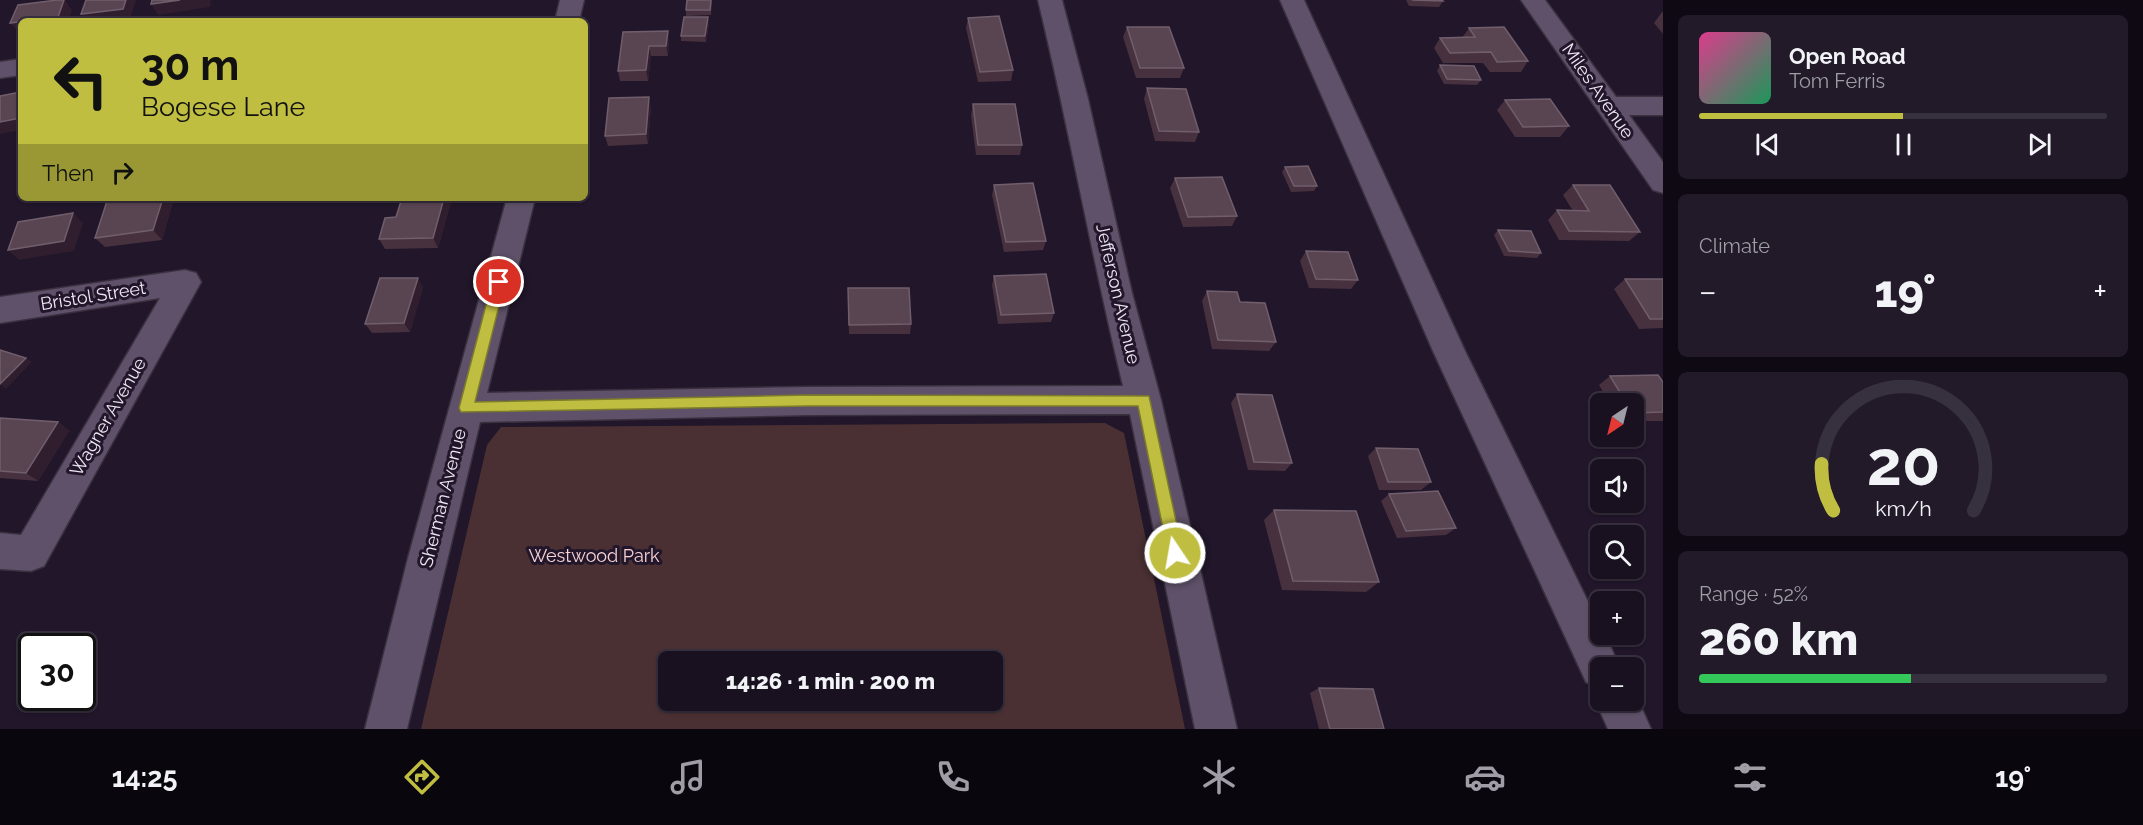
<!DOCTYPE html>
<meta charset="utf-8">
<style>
body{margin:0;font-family:Raleway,sans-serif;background:#221929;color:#f1f3f6;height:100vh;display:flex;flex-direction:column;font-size:22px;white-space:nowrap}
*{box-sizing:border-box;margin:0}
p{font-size:20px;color:#9f9da5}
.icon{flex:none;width:33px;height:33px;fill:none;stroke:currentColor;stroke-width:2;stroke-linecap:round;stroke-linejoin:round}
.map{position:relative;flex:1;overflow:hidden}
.sheet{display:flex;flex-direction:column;gap:15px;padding:15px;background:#0e0912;width:480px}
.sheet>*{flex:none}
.hud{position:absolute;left:18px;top:18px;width:570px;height:183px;border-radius:9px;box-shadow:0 2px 4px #0004,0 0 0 2px #37303e;background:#c0be41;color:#111;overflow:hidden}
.needle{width:39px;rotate:215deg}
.buttons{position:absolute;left:1590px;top:393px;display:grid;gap:12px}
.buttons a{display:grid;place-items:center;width:54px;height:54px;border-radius:9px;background:#191020;box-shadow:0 2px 4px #0004,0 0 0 2px #37303e;font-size:30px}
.speed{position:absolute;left:18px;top:633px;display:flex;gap:12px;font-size:30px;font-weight:700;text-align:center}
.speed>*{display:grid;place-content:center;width:78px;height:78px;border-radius:50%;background:#191020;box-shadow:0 2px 4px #0004,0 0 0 2px #37303e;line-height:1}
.speed .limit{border:3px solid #111;border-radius:9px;background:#fff;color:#111}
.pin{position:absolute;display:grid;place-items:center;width:51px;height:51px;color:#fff;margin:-26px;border:3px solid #fff;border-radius:50%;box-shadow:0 2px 6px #0007}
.me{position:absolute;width:66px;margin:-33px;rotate:348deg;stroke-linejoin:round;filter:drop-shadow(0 0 4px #0008)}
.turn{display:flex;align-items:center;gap:21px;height:126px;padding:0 24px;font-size:27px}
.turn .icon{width:78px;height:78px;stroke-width:2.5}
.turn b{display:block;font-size:42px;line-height:51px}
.then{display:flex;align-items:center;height:57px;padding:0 24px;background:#0003;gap:12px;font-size:22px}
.big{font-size:45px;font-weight:800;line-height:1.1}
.sheet .tile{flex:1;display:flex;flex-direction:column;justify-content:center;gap:9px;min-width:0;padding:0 21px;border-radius:9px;background:#221929}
.sheet .dial{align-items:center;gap:0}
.dial svg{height:156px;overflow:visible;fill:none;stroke:#37303e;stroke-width:7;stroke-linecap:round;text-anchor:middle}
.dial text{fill:#f1f3f6;stroke:none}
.song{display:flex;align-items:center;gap:18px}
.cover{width:72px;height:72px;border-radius:9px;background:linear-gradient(135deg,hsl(330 70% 55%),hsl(150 70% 35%))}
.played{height:6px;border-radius:3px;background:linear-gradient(90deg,#c0be41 50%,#37303e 50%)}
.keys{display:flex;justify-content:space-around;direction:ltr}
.heat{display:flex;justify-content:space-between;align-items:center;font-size:33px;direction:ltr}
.charge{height:9px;border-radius:4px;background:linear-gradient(90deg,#34c759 52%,#37303e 0)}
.trip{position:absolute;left:658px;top:651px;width:345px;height:60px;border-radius:9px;background:#191020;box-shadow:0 2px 4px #0004,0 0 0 2px #37303e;font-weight:800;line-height:60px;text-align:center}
.tabs{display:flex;height:96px;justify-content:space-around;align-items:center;background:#0a060d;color:#9f9da5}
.tabs .icon{width:42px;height:42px}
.tabs .active{color:#c0be41}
.tabs b{font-size:27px;color:#f1f3f6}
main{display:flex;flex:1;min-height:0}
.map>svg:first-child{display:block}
.green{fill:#4a3032;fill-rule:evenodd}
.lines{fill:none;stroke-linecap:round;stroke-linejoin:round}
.minor-casing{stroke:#39313f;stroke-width:3}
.minor{fill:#5e5169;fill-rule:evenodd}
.wall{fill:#47313f}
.shaded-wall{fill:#301e2e}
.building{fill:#594452;stroke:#705e6c;stroke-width:1.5}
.route{fill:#c0be41;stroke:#7d7c2a;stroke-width:1.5}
.labels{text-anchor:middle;stroke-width:6;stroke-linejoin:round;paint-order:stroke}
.street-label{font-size:18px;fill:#efe7f5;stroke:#21162a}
.park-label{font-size:18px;fill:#f8d2d4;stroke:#21162a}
</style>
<main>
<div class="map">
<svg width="1663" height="729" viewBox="0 0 1663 729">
<rect width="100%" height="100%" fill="#21162a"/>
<path class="green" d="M1105,423l19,10 61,296h-764l66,-284 14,-18zM669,662h324v38h-324z"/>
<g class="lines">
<g class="minor-casing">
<path id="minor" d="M560,0h24l-5,21h-24z
M1038,0h24l26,99 44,194 29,107 76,329h-42l-65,-315 -322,1 -328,7 -73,307h-42l43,-171 99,-360h28l-48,195 321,-6 315,-1c-31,-128 -54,-258 -85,-386z
M1280,0h24l161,351 135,275v8h5l15,34h-20v32h34v-9l17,38h-43l-13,-29 5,-12 -14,-6 -153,-331z
M1521,0h24l71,97h47v18h-34l34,47v31l-10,-3z
M21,59v16l-21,3v-16z
M185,270l11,3 5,9 -157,284 -13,5 -31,-2v-36l21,2 139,-237 -160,25v-26z"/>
</g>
<use href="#minor" class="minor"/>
</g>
<path class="wall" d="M712,0l-1,15 -25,1v-6z
M1406,0h36l1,1 -4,6 -30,-1z
M1662,12h1v22l-9,-11z
M968,18l45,52 -2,11 -33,1 -12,-54z
M709,23l-3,19 -25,-1v-5z
M1127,27l57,41 -4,10h-44l-13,-41z
M1469,28l59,33 -7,11h-31l-7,-9h-40l-9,-15 6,-10h22z
M623,32l46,9 -1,15h-17l-3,25h-28l-2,-10z
M1440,65l41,15 -4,5 -33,-1 -7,-13z
M1147,88l52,44 -4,10 -40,-1 -11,-42z
M1505,100l64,26 -9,11h-45l-18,-27z
M973,104l49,41 -2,10h-44l-5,-40z
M651,107l-3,37 -40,2 -3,-10z
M1285,167l32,19 -3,5 -23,1 -9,-20z
M1175,178l62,38 -5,10 -49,1 -13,-39z
M994,185l52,56 -3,9 -39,2 -12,-57z
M1573,185l67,47 -11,9 -70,-1 -11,-20 9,-10 16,1 -10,-16z
M108,198h66l-12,42 -57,7 -10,-9z
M452,198l-14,50 -53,1 -6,-10 17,-22z
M1498,230l43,23 -4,5 -33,-2 -10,-21z
M1306,251l52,29 -7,9 -42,-1 -9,-27z
M994,276l60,37 -3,9 -53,2 -6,-39z
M1625,279h38v49l-24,1 -25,-40z
M423,287l-13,45 -38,1 -7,-9z
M848,288l63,36 -1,10h-61z
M1207,291l33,11 36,40 -7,9 -57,-2 -10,-48z
M1610,376l53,6v39h-29v-17h-24l-11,-19z
M1237,394l55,69 -7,8 -37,-1 -17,-67z
M0,418l58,4 11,9 -31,50 -38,-3z
M1376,448l55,34 -10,8h-42l-11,-34z
M1389,494l67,34 -10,7 -49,3 -16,-37z
M1274,510l105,72 -13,10 -84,-2 -18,-70z
M1319,688l65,41h-65l-9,-36z"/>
<path class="shaded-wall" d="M64,0h1l7,10 -4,11h-43z
M126,0h10l-6,19 -15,2h-29l-5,-7z
M180,0h31l-1,7 -52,8 -7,-11z
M708,17l1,6 -3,19 -1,-6z
M21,22v11h-2l-9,-10z
M668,31l1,10 -1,15 -2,-10z
M649,46l2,10 -3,25 -2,-11z
M649,97l2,10 -3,37 -2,-10z
M21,118v12l-21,4v-12z
M163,198h11l-12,42 -9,-10z
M444,198h8l-14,50 -5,-10z
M73,213l10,10 -9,28 -55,9 -11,-10z
M418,278l5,9 -13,45 -6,-9z
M26,358l6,4 -26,27 -6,-5z
M58,422l11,9 -31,50 -12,-8z"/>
<path class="building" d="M57,0h7l-6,17 -48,6 8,-18z
M86,0h40l-3,9 -42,5z
M152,0h28l-29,4z
M687,0h24l-1,10h-24z
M1412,0h30l1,1z
M999,16l14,54 -33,2 -12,-54z
M684,17h24l-3,19h-24z
M1127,27h42l15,41h-44z
M1504,27l24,34 -31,1 -6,-10 -41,1 -10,-15 35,-1 -6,-9z
M668,31l-2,15h-17l-3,24 -28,1 5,-39z
M1440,65l34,1 7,14 -34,-1z
M1147,88l39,1 13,43 -40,-1z
M21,92v26l-21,4v-26z
M649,97l-3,37 -41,2 4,-38z
M1550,99l19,27 -46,1 -18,-27z
M973,104h42l7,41h-44z
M1308,166l9,20h-23l-9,-19z
M1222,177l15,39 -49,1 -13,-39z
M1033,183l13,58 -40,1 -12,-57z
M1573,185h37l30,47 -71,-1 -12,-21 32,1z
M108,198h55l-10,32 -58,8z
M402,198h42l-11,40 -54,1 6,-21 11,-1z
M73,213l-9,28 -56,9 10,-28z
M1498,230l33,1 10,22 -32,-2z
M1306,251l42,1 10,28 -42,-1z
M1046,274l8,39 -53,2 -7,-39z
M380,278h38l-14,45 -39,1z
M1625,279h38v40h-13z
M848,288h61l2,36 -62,1z
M1207,291l30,1 3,10 25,1 11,39 -58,-2z
M0,350l26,8 -26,26z
M1658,375l5,7v30l-29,1v-9h-7l-17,-28z
M1237,394l35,1 20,68 -38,-1z
M0,418l58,4 -32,51 -26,-2z
M1376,448l42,1 13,33h-43z
M1438,491l18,37 -50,3 -17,-37z
M1274,510l82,1 23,71 -86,-1z
M1319,688l54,1 11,40h-54z"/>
<path class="route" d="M499,277l6,5 -30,120 333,-7 341,1 34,157 -2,5 -6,2 -5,-2 -2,-5 -30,-147h-330l-347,6 -2,-4 33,-126z"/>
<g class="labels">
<g class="street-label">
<text transform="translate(1598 91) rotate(55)" y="6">Miles Avenue</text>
<text transform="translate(1118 294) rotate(77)" y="6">Jefferson Avenue</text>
<text transform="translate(93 296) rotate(-9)" y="6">Bristol Street</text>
<text transform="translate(108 417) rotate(-60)" y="6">Wagner Avenue</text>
<text transform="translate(443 498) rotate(-76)" y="6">Sherman Avenue</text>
</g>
<g class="park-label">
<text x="594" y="562">Westwood Park</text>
</g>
</g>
</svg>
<div class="buttons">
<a><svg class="needle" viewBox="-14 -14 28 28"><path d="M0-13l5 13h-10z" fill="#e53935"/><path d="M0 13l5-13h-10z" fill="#9f9da5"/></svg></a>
<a><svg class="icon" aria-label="sound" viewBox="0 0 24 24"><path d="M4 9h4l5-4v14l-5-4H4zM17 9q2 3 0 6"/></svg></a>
<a><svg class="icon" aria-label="search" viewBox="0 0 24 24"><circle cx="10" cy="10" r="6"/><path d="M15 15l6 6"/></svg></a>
<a>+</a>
<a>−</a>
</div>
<div class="speed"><div class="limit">30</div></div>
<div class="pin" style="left:499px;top:282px;background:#d93025"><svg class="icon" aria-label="arrive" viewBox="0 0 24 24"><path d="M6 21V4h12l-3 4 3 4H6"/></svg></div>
<svg class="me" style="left:1175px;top:553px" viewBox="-20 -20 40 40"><circle r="17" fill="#c0be41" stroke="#fff" stroke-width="3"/><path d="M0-11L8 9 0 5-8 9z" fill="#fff"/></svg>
<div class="trip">14:26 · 1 min · 200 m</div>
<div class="hud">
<div class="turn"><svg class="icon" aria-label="left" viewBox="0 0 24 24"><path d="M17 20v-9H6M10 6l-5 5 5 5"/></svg><div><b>30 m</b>Bogese Lane</div></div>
<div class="then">Then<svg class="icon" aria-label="right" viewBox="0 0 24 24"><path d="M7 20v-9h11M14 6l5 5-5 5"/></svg></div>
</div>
</div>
<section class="sheet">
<div class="tile">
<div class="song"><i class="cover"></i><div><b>Open Road</b><p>Tom Ferris</p></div></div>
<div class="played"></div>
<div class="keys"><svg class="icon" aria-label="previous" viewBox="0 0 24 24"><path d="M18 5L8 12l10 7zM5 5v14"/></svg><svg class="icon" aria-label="pause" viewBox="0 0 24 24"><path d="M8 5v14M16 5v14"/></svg><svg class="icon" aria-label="next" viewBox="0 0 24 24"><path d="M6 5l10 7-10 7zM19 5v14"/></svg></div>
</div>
<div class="tile"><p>Climate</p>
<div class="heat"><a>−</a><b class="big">19°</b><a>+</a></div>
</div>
<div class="tile dial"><svg viewBox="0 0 100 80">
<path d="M14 69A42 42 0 1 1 86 69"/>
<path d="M14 69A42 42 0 0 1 8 45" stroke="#c0be41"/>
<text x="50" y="56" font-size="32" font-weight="700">20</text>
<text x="50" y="72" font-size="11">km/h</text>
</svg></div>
<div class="tile"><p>Range · 52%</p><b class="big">260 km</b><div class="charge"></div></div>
</section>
</main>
<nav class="tabs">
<b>14:25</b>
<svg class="icon active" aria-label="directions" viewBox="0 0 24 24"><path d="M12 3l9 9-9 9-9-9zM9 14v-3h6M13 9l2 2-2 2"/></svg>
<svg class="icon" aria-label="music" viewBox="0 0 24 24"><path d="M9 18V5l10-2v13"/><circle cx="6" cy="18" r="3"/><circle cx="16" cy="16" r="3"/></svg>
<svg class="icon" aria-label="phone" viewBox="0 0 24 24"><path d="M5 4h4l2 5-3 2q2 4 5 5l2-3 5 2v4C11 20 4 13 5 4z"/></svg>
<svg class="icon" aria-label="climate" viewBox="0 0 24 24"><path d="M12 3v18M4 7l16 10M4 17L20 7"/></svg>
<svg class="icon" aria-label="car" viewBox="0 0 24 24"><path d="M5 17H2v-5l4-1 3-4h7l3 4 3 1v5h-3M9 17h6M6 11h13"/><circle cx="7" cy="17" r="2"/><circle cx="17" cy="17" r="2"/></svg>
<svg class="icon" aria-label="filters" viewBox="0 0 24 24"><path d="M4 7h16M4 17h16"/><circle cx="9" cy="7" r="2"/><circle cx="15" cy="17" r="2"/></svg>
<b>19°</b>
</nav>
